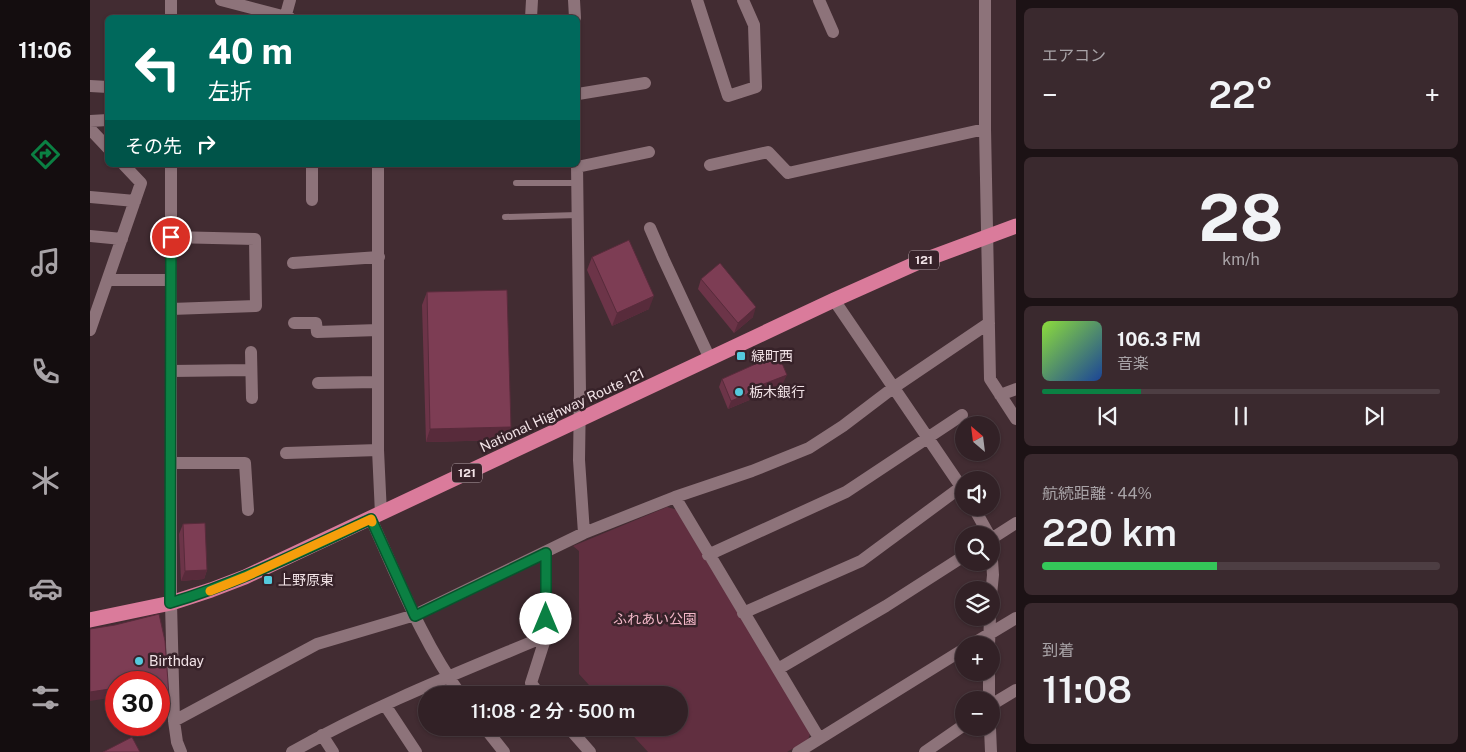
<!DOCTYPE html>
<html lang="ja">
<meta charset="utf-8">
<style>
body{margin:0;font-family:"Public Sans","Noto Sans JP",sans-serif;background:#3a292e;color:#f1f3f6;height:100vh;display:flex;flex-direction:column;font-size:19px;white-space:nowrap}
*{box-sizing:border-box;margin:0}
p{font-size:16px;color:#a8a3a7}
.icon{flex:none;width:28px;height:28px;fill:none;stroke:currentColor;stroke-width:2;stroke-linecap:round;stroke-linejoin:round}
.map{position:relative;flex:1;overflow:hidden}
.panel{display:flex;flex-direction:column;gap:8px;padding:8px;background:#1c1215;width:450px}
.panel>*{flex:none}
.hud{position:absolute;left:15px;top:15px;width:475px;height:152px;border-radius:8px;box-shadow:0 1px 4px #0004,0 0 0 1px #4d3e43;background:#00695c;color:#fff;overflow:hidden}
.needle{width:32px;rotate:332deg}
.fabs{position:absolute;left:865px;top:416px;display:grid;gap:10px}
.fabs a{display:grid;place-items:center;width:45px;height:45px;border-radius:50%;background:#322126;box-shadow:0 1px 4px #0004,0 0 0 1px #4d3e43;font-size:25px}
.speed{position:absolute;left:15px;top:671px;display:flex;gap:10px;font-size:25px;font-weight:700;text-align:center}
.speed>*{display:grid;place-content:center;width:65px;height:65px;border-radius:50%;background:#322126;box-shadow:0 1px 4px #0004,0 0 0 1px #4d3e43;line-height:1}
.speed .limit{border:8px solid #d22;background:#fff;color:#111}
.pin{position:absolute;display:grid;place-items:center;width:42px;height:42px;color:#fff;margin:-21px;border:2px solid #fff;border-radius:50%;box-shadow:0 1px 5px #0007}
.me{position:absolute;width:55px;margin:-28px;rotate:0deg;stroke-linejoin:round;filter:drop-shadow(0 0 4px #0008)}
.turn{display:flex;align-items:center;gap:18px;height:105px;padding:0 20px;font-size:22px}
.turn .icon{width:65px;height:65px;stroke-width:2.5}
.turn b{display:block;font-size:35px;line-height:42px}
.then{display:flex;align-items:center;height:48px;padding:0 20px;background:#0003;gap:10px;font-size:19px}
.big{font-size:38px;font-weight:600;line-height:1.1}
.panel .widget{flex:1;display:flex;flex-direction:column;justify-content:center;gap:8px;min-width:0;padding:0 18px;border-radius:8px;background:#3a292e}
.panel .dial{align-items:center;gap:0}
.dial b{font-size:65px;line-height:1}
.song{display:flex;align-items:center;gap:15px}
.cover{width:60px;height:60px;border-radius:8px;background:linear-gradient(135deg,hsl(90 70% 55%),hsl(220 70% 35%))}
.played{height:5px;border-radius:2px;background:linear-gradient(90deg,#0b8043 25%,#4d3e43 25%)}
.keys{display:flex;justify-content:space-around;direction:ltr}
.heat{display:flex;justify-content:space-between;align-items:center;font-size:28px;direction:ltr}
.charge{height:8px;border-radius:4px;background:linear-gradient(90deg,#34c759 44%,#4d3e43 0)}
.trip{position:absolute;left:328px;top:686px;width:270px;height:50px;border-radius:25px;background:#322126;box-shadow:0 1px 4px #0004,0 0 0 1px #4d3e43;font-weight:600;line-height:50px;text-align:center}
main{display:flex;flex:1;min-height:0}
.dock{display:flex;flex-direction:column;width:90px;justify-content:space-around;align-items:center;background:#140d0f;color:#a8a3a7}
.dock .icon{width:35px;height:35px}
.dock .current{color:#0b8043}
.dock b{font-size:22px;color:#f1f3f6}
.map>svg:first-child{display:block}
.green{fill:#612f40}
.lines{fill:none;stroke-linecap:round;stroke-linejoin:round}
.lane{stroke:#8d737a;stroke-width:6}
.street{stroke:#8d737a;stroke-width:12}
.highway{stroke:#da7b9b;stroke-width:15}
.wall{fill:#6c3448}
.shaded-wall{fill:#582b3b}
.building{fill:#7d3d54;stroke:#582b3b}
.route-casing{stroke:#07532c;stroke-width:12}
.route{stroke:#0b8043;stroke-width:9}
.slow{stroke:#f59e0b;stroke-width:9}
.poi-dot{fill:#54cadd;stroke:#372229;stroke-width:2}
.labels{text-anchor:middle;stroke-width:5;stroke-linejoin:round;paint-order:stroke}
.shield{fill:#372229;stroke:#baa9ae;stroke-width:1}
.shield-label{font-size:12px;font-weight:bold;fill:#f2e3e7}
.poi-label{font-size:14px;fill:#f2e3e7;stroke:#372229;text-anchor:start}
.street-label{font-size:14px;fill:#f2e3e7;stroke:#372229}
.park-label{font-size:14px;fill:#f3b7c8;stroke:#372229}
</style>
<main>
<nav class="dock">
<b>11:06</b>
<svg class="icon current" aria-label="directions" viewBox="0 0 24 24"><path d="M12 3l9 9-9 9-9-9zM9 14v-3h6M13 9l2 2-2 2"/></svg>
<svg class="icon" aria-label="music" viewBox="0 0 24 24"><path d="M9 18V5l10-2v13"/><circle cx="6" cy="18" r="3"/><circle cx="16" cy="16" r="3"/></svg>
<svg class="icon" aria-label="phone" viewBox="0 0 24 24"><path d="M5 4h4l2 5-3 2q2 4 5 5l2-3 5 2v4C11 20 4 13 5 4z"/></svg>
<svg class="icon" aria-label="climate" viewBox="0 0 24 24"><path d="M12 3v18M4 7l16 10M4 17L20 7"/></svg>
<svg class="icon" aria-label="car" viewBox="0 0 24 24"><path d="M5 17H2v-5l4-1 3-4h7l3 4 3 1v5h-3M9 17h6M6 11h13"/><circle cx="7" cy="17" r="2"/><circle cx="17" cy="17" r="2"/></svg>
<svg class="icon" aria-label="filters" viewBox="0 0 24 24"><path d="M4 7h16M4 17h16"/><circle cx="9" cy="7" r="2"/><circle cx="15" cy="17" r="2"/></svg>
</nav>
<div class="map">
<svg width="926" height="752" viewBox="0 0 926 752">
<rect width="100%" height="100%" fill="#422c32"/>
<path class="green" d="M577,507l11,3 133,221 -3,9 -21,12h-139l-22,-24h53v-33h-81l-19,-21v-123l-6,-5z"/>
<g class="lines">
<path class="lane" d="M426,183h61
M415,217l73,-2"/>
<path class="street" d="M81,0v18
M131,0l69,18
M484,0l1,18
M607,0l31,96 28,-9 -2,-62 -11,-25
M729,0l14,32
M895,0v129l5,250 26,40
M195,18l5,-18
M441,18l1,-18
M0,86l18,1
M488,94l67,-11
M0,121l18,-1
M0,129l18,19
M81,165v438l3,118 3,21 4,10
M222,165v35
M288,165v285l3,64
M487,165l3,228 -1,67 5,73
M620,165l58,-13 20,21 197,-44
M487,167l72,-15
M0,197l45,4
M560,228l13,30 47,101
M0,236l32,3
M203,263l86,-6
M18,280h63
M744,300l130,191
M81,309l85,-3 -1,-67 -84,-2
M204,323h22l1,9 61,-2
M0,330l51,-147 -17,-18
M161,352l1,46
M81,371l80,-1
M228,383l59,-1
M910,395l16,-6
M196,453l92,-3
M81,463h74l3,47
M585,497l144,241
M884,508l15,27
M281,519c27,59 51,123 90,176
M901,539l25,-16
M901,546l2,29 -2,20
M618,555l138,-63 116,-77
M653,613l118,-52 100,-74
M881,645l45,-27
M899,645l1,-27
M688,669l108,-63 78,-50
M899,672v28
M450,695l-9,-12 15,-47v-83
M295,705l31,47
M901,705l25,-15
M84,721l143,-77 98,-29 169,-82 91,-36 77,-26 57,-23 34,-22 50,-38 96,-65
M395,728l19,24
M479,728l21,24
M900,728l1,24
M232,735l11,17
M202,752c81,-46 168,-80 254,-116
M708,752l166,-103
M835,752l39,-27"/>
<path class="highway" d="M0,620l81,-17 40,-13 34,-13 589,-277 85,-38 97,-36"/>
</g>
<path class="wall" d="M502,257l57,52 -37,17 -25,-56z
M611,279l52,38 -19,16 -36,-44z
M337,292l84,135 -5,13 -80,2 -4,-137z
M668,356l25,27 -23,10 -1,3 -31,13 -9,-22 3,-8 33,-14z
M93,524l24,46 -3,9 -23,2 -2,-47z"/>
<path class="shaded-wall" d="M564,296l-5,13 -37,17 5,-13z
M666,307l-3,10 -19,16 4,-10z
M697,375l-4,8 -23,10 -1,3 -31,13 3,-8 30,-16z
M421,427l-5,13 -80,2 4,-13z
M117,570l-3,9 -23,2 4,-10z
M26,688v9l-26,4v-9z
M79,696l-4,10 -6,1v-9z"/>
<path class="building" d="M539,240l25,56 -37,17 -25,-56z
M630,263l36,44 -18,16 -37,-44z
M417,290l4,137 -81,2 -3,-137z
M686,349l11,26 -26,10 1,3 -31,13 -9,-22 38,-17 -2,-6z
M115,523l2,47 -22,1 -2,-47z
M69,614l6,27 4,55 -10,2v-16h-43v6l-26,4v-63l25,-4z
M42,737l8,15h-37z"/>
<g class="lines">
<g class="route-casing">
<path id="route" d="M81,237l-1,366c71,-21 134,-53 201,-84l44,97 131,-63v66"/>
</g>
<use href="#route" class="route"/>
<path class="slow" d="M120,591l35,-14 126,-58 1,3"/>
</g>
<g class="poi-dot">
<rect x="646" y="351" width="10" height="10" rx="2.5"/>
<circle cx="649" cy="392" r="5"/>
<rect x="173" y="575" width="10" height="10" rx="2.5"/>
<circle cx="49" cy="661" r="5"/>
</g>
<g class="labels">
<g class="shield">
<rect x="819" y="250.5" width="30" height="19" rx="4"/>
<rect x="362" y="463.5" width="30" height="19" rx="4"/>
</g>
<g class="shield-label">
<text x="834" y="264">121</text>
<text x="377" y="477">121</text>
</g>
<g class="poi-label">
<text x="661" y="361">緑町西</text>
<text x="659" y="397">栃木銀行</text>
<text x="188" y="585">上野原東</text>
<text x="59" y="666">Birthday</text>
</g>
<g class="street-label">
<text transform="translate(472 410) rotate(-25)" y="5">National Highway Route 121</text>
</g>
<g class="park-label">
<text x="565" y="624">ふれあい公園</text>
</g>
</g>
</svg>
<div class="fabs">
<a><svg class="needle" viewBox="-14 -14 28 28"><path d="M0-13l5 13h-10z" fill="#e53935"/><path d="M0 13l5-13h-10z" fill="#a8a3a7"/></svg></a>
<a><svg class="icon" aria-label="sound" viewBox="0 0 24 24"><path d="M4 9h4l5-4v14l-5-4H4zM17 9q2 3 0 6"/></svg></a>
<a><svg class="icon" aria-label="search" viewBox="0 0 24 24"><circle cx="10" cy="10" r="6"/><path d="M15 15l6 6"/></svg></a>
<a><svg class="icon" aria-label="layers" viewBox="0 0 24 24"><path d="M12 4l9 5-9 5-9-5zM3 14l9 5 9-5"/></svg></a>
<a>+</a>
<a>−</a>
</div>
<div class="speed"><div class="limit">30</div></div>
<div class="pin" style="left:81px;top:237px;background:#d93025"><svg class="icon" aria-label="arrive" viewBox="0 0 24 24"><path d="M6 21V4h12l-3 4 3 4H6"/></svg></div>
<svg class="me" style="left:456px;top:619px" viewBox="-20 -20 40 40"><circle r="19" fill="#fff"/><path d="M0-13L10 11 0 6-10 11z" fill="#0b8043"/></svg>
<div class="trip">11:08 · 2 分 · 500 m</div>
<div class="hud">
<div class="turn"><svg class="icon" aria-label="left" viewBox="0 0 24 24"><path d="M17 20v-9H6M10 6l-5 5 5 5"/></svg><div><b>40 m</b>左折</div></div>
<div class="then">その先<svg class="icon" aria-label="right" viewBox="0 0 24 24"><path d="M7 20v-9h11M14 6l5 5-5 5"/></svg></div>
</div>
</div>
<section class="panel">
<div class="widget"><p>エアコン</p>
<div class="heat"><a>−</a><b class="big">22°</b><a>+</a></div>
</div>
<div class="widget dial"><b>28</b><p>km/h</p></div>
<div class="widget">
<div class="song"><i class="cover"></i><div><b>106.3 FM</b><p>音楽</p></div></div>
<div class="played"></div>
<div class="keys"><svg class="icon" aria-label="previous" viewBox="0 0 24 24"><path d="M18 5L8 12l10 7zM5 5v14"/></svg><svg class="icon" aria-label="pause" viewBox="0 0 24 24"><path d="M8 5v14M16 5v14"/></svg><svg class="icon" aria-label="next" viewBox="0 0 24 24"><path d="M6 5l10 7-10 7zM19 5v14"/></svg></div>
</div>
<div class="widget"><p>航続距離 · 44%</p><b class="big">220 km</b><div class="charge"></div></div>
<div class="widget"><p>到着</p><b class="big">11:08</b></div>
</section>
</main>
